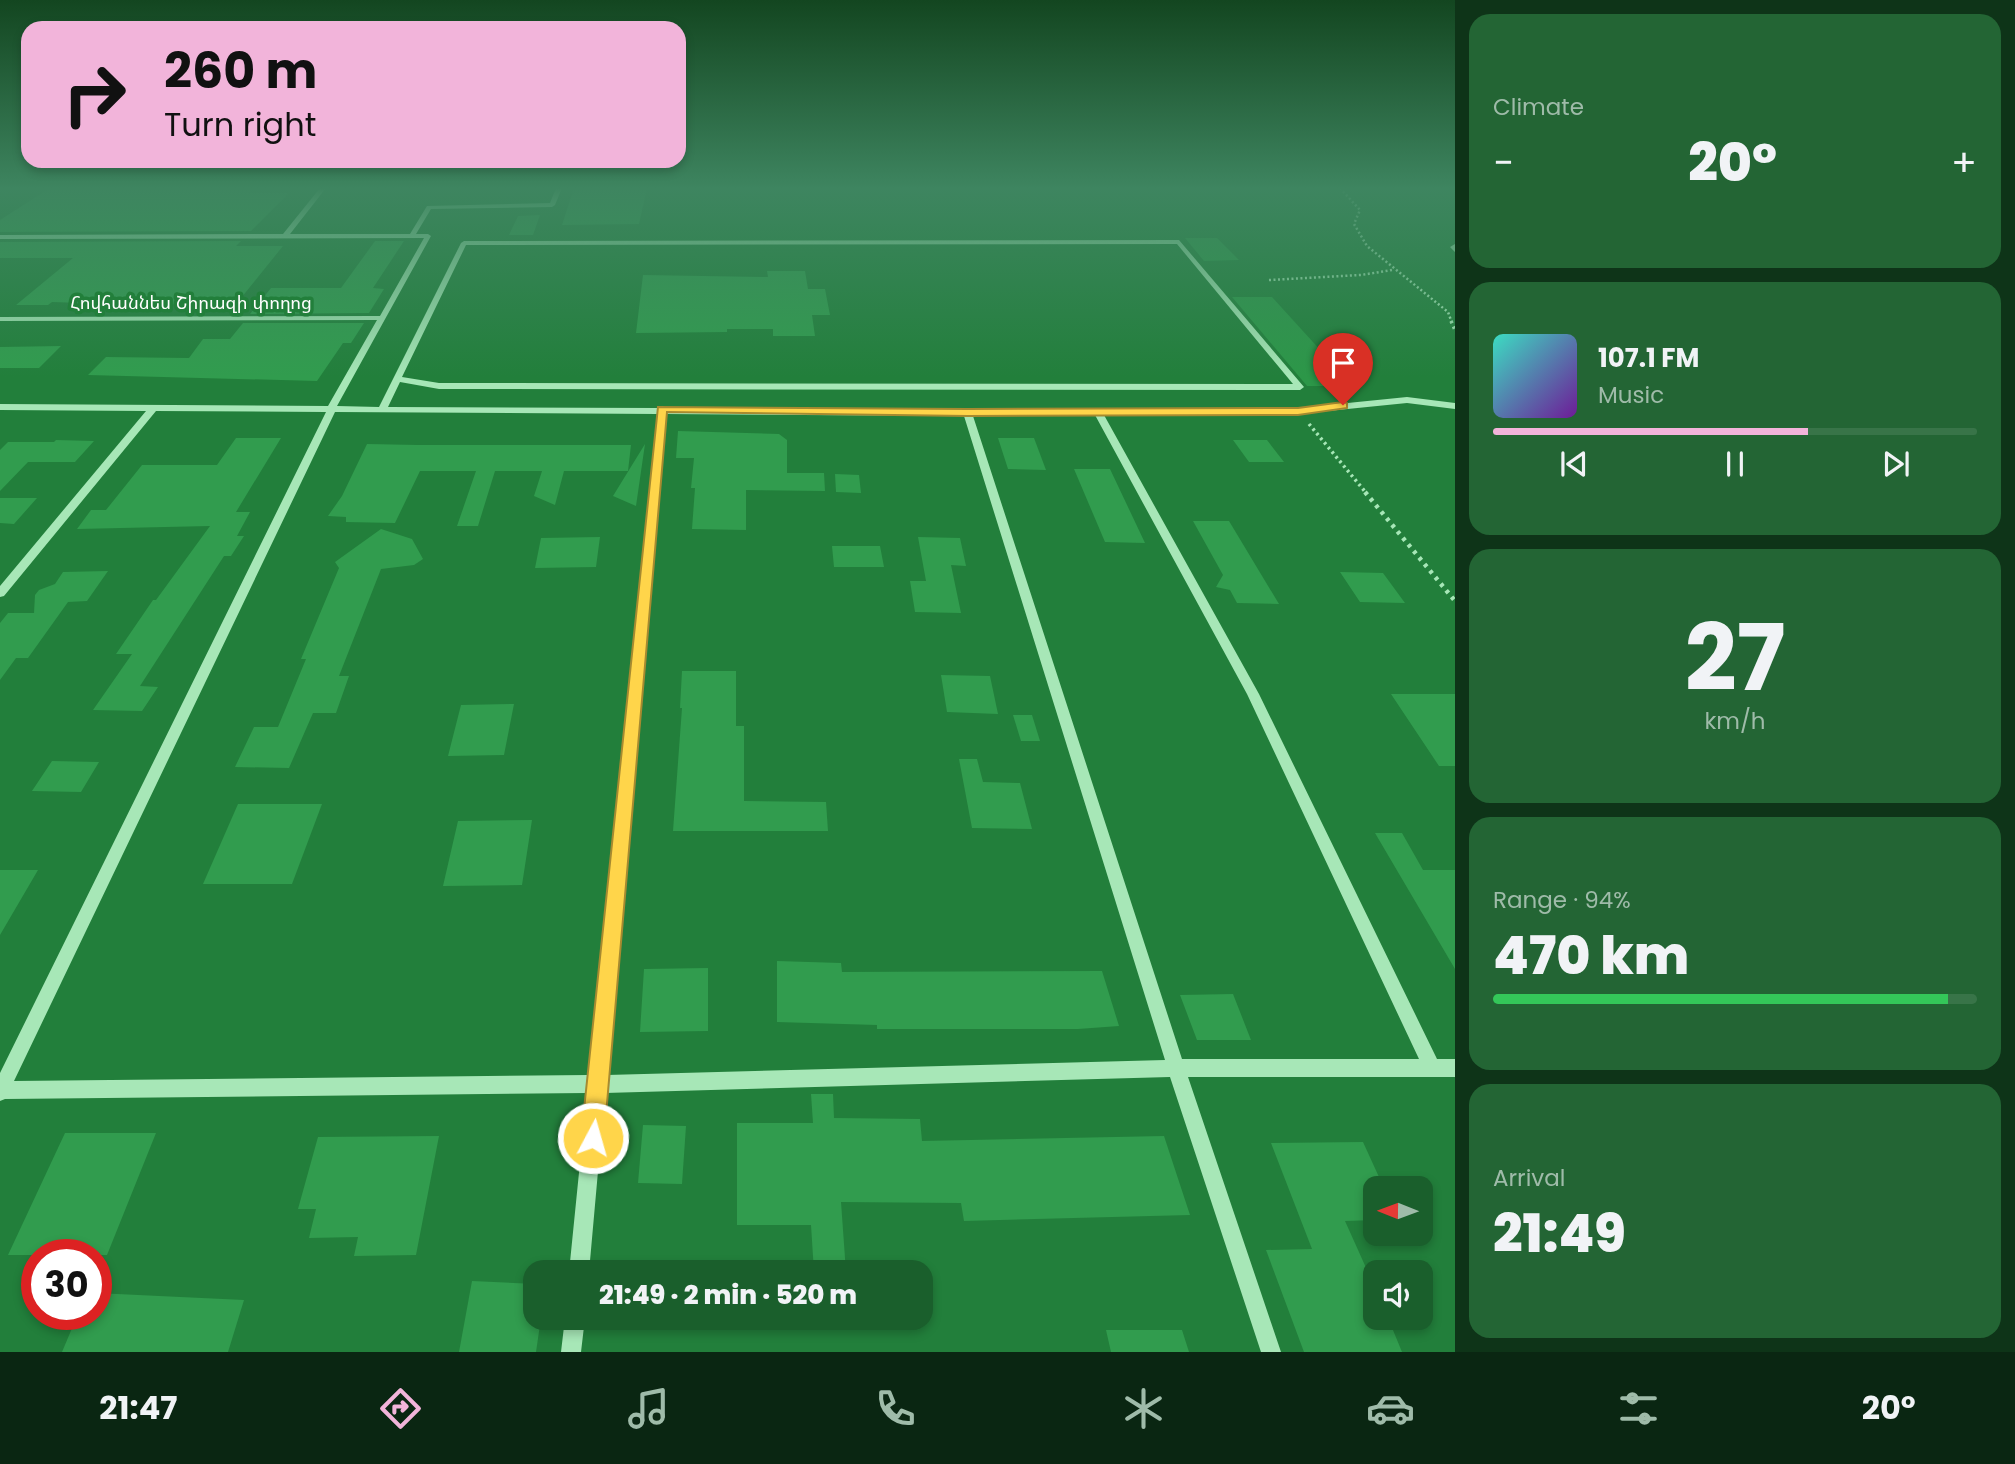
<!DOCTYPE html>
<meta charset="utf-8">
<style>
body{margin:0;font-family:Poppins,"Noto Sans Armenian",sans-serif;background:#236534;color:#f1f3f6;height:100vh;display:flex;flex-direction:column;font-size:26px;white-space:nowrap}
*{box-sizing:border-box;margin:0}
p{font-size:23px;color:#9fbba9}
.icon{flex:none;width:38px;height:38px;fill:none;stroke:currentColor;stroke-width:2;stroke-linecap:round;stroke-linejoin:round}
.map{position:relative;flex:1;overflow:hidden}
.drawer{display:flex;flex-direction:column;gap:14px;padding:14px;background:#0e3418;width:560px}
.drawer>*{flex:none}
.top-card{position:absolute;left:21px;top:21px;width:665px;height:147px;border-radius:21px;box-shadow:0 4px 10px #0003;background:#f2b4da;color:#111;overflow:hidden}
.needle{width:46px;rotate:271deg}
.controls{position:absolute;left:1363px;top:1176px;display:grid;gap:14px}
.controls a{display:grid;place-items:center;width:70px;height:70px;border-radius:14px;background:#1a5f2c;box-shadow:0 4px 10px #0003;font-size:35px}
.speed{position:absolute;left:21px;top:1239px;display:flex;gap:14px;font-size:35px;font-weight:700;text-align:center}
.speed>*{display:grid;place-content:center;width:91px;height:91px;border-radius:50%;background:#1a5f2c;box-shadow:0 4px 10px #0003;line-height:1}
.speed .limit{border:10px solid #d22;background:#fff;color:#111}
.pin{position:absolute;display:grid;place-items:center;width:60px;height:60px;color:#fff;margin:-72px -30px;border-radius:50% 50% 50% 0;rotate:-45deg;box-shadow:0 0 7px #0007}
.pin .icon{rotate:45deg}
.me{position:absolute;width:77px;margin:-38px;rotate:6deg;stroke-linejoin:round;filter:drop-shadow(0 0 5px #0008)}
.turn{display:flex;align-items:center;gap:24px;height:147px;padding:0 28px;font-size:32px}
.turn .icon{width:91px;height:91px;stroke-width:2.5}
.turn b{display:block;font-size:49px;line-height:60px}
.big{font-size:52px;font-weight:800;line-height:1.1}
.drawer .tile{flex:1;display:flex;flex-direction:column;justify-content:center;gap:10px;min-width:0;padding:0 24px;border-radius:21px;background:#236534}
.drawer .dial{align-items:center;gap:0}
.dial b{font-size:91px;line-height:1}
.song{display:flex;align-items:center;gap:21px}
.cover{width:84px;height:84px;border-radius:10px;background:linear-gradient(135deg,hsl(170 70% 55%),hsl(280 70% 35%))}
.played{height:7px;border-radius:4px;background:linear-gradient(90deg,#f2b4da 65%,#387448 65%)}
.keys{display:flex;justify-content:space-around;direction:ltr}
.heat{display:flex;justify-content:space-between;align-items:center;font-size:38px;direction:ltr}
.charge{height:10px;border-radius:5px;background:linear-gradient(90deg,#34c759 94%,#387448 0)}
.trip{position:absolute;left:523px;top:1260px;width:410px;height:70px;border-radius:21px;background:#1a5f2c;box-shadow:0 4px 10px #0003;font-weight:800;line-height:70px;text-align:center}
.menu{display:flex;height:112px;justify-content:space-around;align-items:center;background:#0a2612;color:#9fbba9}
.menu .icon{width:49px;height:49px}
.menu .active{color:#f2b4da}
.menu b{font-size:32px;color:#f1f3f6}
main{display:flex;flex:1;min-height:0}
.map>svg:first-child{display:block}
.green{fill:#2c9748}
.building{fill:#319c4e}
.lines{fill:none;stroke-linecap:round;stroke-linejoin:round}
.path-far2{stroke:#a7e7b7;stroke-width:2.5;stroke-dasharray:2 2.5;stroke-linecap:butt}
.path-far1{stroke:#a7e7b7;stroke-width:3.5;stroke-dasharray:2.5 3.5;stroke-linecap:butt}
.path{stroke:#a7e7b7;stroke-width:4.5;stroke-dasharray:3.5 5;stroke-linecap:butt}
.minor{fill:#a7e7b7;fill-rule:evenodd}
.route{fill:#ffd54a;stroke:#a68a30;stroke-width:2}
.labels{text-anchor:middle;stroke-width:7;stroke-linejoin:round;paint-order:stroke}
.far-street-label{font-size:18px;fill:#fff;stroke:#227f3b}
</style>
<main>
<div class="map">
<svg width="1455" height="1352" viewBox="0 0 1455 1352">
<rect width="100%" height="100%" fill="#227f3b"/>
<path class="green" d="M1185,238h32l22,22 -35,1z
M1232,297h40l81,89h-46z"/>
<path class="building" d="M50,188h204l-5,5h40l-38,38 -251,1v-12z
M574,188h73l-8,36 -77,1z
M540,215l-7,20h-24l9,-19z
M241,241l-5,5h47l-46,57 -98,2 -87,-3 -4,3h-32l57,-47h-73v-16z
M375,241h29l-31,47 11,1 -15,24 -119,1 21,-26h70z
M767,271h38l3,18h17l5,26h-18l3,21h-42v-7h-46v3l-91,1 7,-58 125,2z
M243,323h121l-13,20h-8l-26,38 -229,-6 18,-18 83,1 14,-19h27z
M61,346l-22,22h-39v-21z
M678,431l101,3 8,6v33h37l1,18 -79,-1v40l-54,-1 3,-41h-4l3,-30h-18z
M236,438h45l-45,74h14l-13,24h7l-13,20h-7l-84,130 18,1 -16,24 -49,-1 39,-56h-16l37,-54h3l54,-74 -133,3 14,-19h15l36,-45h75z
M998,438h36l12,32 -38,-1z
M56,440l38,1 -19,21h-47l-28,29v-41l8,-8h46z
M1233,440h34l17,22h-35z
M367,444l51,1h213l-3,26h-64l-9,34 -21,-9 8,-25h-47l-17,55h-21l19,-55h-56l-25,52 -49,-1v-5l-18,-1 14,-20z
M645,444l-9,62 -23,-10z
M1074,469h36l35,74 -40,-1z
M835,474l24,1 2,18 -25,-1z
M0,498h37l-23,26 -14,-1z
M1193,521h36l50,83 -42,-1 -7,-13 -14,-3 7,-12z
M381,529l31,10 11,20 -9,6 -33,4 -42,107h10l-13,37h-23l-24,55 -54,-1 19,-40h24l28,-68h-5l38,-91 -4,-6z
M600,537l-4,30 -61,1 6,-30z
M918,537l42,1 6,28 -15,-1 10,48 -46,-1 -5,-31h16z
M832,546h48l4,21h-50z
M108,571l-21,30 -19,1 -40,56h-12l-16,22v-57l8,-10h26l1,-18 4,-5 16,-6 8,-12z
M1340,572l43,1 22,30 -45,-1z
M682,671h54v55h8v75l82,1 2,29h-155l9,-123h-2z
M941,675l49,1 8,38 -51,-2z
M1391,694h64v72h-16z
M514,704l-10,51 -56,1 13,-51z
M1013,715h19l8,26h-19z
M959,759h18l6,23 37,1 12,46 -60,-1z
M52,761l47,1 -18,30 -49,-1z
M238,804h84l-30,80h-89z
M532,820l-10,65 -79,1 15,-65z
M1375,833h27l21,37h32v99z
M0,870h38l-38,65z
M777,961l64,2 1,9 260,-1 17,55 -41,3h-201v-4l-100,-3z
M708,968v63l-68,1 4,-63z
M1233,994l18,46h-54l-17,-45z
M811,1094h22l1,24 86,1 2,22 242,-5 26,79 -226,6 -3,-18 -120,-1 5,70h-32l-3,-47h-74v-102h76z
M643,1125l43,1 -4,58 -44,-1z
M65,1133h91l-49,122h-99z
M439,1136l-23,119 -62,1 4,-19 -49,1 7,-29h-18l20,-72z
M1363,1142l21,46h-8v32l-31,1 31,69v28h12l14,34h-98l-38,-102 46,-1 -41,-106z
M472,1281l64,3v34h5l-5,34h-77z
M96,1293l148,7 -16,52h-166l16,-38h18z
M1106,1330h76l7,22h-78z"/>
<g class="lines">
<path class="path-far2" d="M1340,188l20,22 -6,14 13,22 81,66 4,11
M1269,280l92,-5 31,-5"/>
<path class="path-far1" d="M1451,321l4,9
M1309,424l58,70"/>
<path class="path" d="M1365,492l90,109"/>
<path class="minor" d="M320,188h6l-36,46h120l17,-28 123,-3 6,-15h6l-7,17 -3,2 -121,2 -15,25h12l3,2 -94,170 42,1 82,-164 3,-2 715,-1 125,147 -4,3 -861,-1 -39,-7 -12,25 270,1 4,-2 4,2 302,2 330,-2 109,-11 48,6v6l-48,-6 -109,11 -194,1 155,279 178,365h18v18h-267l93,275h-20l-91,-275 -565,16 -16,179h-20l18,-179 -582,6 -5,2v-28l326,-661 -170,-1 -152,185 -4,1v-11l146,-175 -146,-1v-6l328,2 49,-86 -377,1v-4l380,-1 44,-78 -424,1v-4l283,-1zM1177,244l116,140 -854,-1 -37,-6 64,-132zM335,412l322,2 -68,661 -575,6zM666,414l298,2 201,644 -558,15zM1095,415l152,279 172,365h-237l-209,-643z
M1455,244v8l-5,-5z
M565,1318h20l-4,34h-20z"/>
</g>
<linearGradient id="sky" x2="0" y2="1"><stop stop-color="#134620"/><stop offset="0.5" stop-color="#3e8560"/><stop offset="1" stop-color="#3e8560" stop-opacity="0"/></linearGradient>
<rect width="1455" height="377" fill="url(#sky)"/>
<path class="route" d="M1343,402l4,1v5l-49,7 -330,1 -301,-4 -63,726 -3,8 -8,4 -9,-4 -3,-8 77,-731 310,2 330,-1z"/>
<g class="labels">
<g class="far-street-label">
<text x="191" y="309">Հովհաննես Շիրազի փողոց</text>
</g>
</g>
</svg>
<div class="controls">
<a><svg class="needle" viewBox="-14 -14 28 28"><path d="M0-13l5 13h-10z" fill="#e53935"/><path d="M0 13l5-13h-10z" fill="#9fbba9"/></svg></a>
<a><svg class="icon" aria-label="sound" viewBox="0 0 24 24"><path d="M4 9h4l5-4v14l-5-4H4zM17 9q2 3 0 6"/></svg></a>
</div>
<div class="speed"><div class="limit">30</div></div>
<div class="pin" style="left:1343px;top:405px;background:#d93025"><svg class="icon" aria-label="arrive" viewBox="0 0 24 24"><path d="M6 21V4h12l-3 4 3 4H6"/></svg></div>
<svg class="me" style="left:593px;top:1138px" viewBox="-20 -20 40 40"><circle r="17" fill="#ffd54a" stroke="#fff" stroke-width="3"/><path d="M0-11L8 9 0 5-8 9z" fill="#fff"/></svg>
<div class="trip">21:49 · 2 min · 520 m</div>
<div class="top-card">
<div class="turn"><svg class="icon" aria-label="right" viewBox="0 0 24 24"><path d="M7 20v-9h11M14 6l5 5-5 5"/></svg><div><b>260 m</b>Turn right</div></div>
</div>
</div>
<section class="drawer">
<div class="tile"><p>Climate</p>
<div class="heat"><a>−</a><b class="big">20°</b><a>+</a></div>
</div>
<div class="tile">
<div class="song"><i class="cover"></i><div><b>107.1 FM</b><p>Music</p></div></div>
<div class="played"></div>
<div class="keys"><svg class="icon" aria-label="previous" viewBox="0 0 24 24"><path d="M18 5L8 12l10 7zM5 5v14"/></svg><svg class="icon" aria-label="pause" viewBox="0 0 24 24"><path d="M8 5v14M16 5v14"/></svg><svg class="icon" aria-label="next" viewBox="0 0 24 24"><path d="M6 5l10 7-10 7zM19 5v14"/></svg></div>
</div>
<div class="tile dial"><b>27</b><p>km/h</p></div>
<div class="tile"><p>Range · 94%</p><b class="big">470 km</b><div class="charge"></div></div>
<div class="tile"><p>Arrival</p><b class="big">21:49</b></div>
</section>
</main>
<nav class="menu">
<b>21:47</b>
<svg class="icon active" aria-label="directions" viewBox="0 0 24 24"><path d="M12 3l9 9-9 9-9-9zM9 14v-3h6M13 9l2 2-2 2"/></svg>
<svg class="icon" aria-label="music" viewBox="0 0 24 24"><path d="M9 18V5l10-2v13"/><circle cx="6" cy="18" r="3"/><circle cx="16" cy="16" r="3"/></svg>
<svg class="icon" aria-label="phone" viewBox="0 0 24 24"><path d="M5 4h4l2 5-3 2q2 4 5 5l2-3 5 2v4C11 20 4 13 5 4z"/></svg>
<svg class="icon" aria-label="climate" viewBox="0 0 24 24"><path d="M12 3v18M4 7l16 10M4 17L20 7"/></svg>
<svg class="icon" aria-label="car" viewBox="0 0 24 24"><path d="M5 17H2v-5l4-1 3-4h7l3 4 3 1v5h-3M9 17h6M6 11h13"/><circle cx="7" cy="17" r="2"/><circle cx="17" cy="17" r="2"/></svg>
<svg class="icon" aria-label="filters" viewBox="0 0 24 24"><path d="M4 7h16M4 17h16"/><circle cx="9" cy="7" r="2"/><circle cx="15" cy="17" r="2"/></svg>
<b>20°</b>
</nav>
